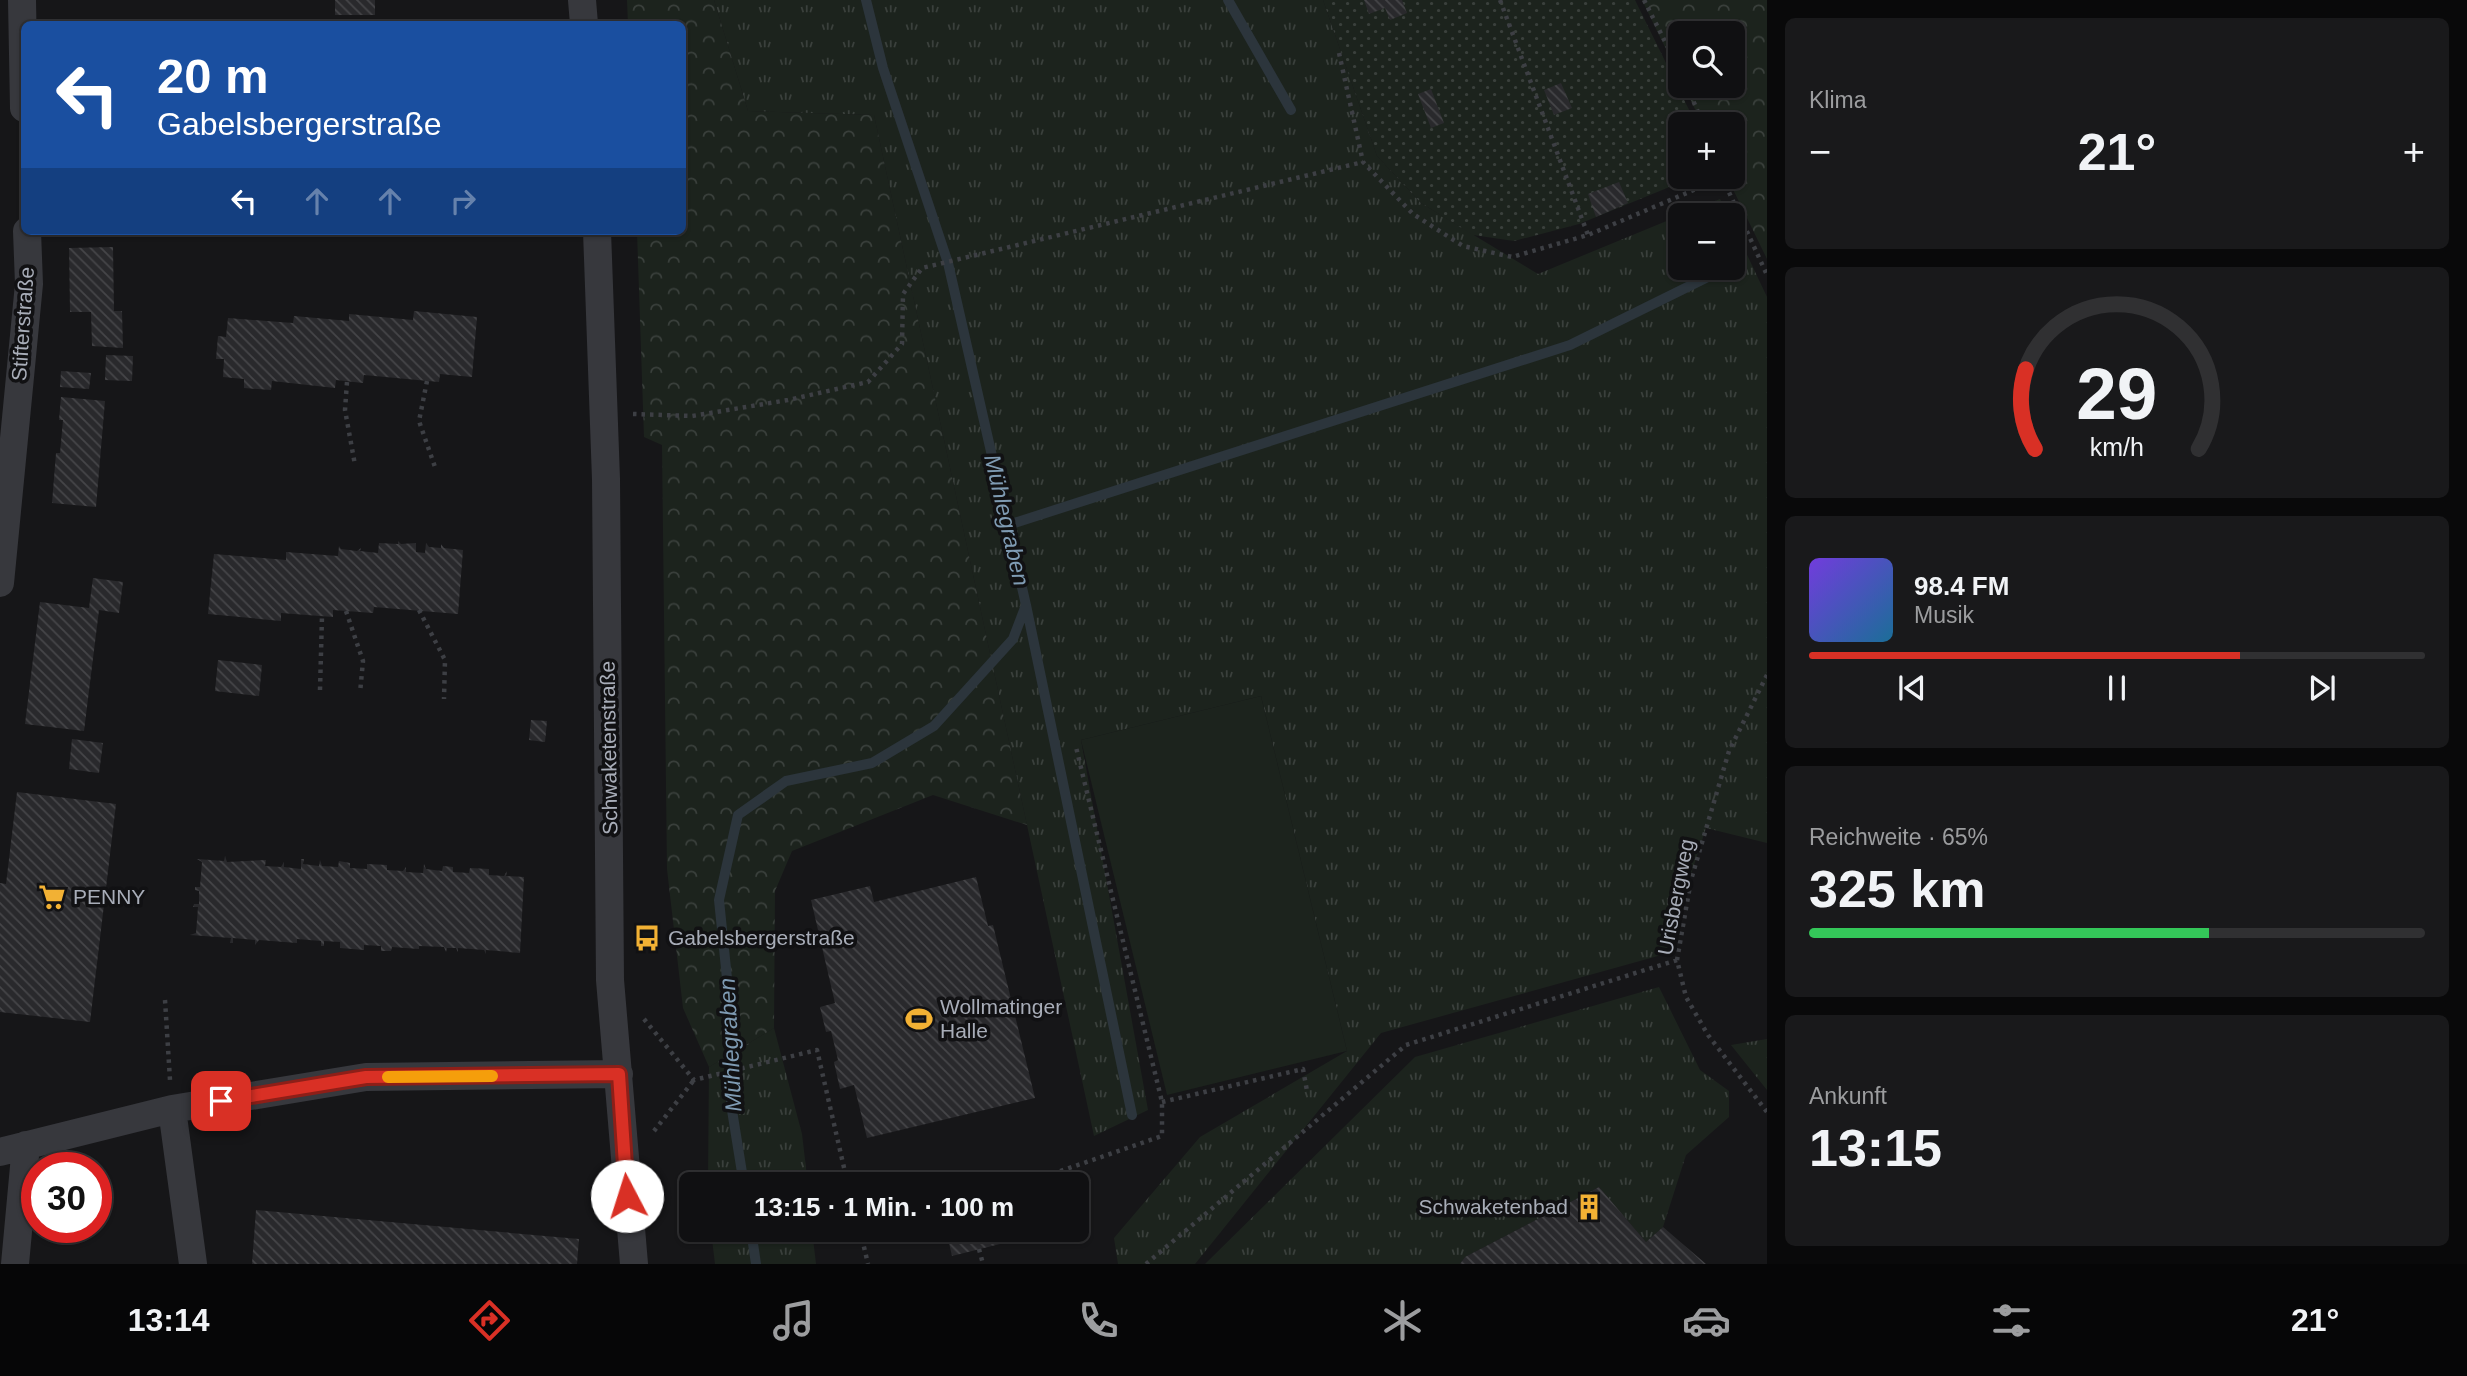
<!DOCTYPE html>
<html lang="de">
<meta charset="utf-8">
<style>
body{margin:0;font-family:Helvetica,sans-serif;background:#19191b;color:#f1f3f6;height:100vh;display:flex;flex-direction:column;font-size:26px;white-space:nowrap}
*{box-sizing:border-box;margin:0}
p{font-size:23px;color:#9c9d9f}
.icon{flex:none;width:38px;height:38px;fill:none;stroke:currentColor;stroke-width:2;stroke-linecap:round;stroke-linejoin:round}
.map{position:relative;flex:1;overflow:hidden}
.details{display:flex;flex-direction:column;gap:18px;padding:18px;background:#09090a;width:700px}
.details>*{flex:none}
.banner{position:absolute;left:21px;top:21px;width:665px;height:214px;border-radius:10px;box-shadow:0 2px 5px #0004,0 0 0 2px #303032;background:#1a4fa0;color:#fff;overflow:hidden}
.fabs{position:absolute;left:1668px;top:21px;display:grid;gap:14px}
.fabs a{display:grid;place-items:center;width:77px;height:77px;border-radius:10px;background:#101012;box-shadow:0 2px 5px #0004,0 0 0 2px #303032;font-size:35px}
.speed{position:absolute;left:21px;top:1152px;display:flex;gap:14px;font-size:35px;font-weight:700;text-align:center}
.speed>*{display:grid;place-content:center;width:91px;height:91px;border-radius:50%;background:#101012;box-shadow:0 2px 5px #0004,0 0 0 2px #303032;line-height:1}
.speed .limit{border:10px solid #d22;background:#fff;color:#111}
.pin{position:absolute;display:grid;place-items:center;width:60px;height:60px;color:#fff;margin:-30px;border-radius:14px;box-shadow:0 4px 10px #0006}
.me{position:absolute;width:77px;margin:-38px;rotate:355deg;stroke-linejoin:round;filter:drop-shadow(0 0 5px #0008)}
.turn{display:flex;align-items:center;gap:24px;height:147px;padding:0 21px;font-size:32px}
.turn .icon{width:91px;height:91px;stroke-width:2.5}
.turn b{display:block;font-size:49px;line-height:60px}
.lanes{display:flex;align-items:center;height:66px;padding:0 21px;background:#0003;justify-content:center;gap:35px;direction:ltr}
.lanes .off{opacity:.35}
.big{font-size:52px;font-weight:800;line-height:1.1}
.details .tile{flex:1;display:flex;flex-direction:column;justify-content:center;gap:10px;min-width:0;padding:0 24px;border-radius:10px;background:#19191b}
.details .dial{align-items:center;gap:0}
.dial svg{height:182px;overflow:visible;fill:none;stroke:#303032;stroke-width:7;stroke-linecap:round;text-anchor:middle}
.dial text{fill:#f1f3f6;stroke:none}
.song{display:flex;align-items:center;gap:21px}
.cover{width:84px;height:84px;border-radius:10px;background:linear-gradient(135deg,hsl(260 70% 55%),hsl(200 70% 35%))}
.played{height:7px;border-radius:4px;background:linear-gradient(90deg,#d93025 70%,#303032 70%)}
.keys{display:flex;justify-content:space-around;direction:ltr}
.heat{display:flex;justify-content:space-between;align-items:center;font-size:38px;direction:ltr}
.charge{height:10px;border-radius:5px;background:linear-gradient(90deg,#34c759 65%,#303032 0)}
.trip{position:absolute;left:679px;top:1172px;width:410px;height:70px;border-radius:10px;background:#101012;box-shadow:0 2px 5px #0004,0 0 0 2px #303032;font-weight:800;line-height:70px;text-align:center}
.tabs{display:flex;height:112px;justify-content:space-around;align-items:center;background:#060607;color:#9c9d9f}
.tabs .icon{width:49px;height:49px}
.tabs .selected{color:#d93025}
.tabs b{font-size:32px;color:#f1f3f6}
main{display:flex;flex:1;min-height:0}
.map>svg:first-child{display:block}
.grass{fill:url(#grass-tufts)}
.forest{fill:url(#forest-crowns)}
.garden{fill:url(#garden-dots)}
.pitch{fill:#1c231d}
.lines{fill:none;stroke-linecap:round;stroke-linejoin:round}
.stream{stroke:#2c353c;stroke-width:10}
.building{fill:url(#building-back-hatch)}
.path{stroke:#3d3f44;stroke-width:4.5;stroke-dasharray:3.5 5;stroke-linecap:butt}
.minor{stroke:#37383d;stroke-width:28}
.route-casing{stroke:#8d1f18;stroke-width:18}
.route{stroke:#d93025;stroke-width:12}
.slow{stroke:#f59e0b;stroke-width:12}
.labels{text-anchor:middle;stroke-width:7;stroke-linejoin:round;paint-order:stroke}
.street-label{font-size:21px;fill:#a8adb8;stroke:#111113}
.poi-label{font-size:21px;fill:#a8adb8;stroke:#111113;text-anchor:start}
.water-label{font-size:23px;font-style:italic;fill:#7f9bb3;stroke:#111113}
</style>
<main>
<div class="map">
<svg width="1767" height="1264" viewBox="0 0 1767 1264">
<defs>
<pattern id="grass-tufts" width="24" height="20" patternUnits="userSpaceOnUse" patternTransform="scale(1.75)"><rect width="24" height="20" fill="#1c231d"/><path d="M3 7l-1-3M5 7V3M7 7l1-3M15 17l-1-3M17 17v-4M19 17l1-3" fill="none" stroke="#3a403c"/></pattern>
<pattern id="forest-crowns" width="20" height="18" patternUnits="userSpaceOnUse" patternTransform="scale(1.75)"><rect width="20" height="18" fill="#1c231d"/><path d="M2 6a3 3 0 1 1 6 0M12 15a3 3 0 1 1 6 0" fill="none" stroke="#3a403c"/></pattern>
<pattern id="garden-dots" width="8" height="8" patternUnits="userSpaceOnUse" patternTransform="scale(1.75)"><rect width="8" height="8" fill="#1c231d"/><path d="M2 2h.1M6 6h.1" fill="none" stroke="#3a403c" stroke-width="1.8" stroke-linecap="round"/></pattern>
<pattern id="building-back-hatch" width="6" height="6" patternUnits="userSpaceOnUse" patternTransform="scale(1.75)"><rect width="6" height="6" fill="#29292c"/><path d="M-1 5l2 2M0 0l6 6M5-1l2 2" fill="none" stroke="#454548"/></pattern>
</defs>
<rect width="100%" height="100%" fill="#161618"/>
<path class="grass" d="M714,0h609l54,156 44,47 117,71 182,-75 8,16h-48v53h52l1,-43 34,72v546l-61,-15 -41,126 -284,79 -186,231h-77l-4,-26 86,-101 147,-86 -86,-355 -180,44 67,370 -54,26 -220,-1021 -126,-4z
M1659,987l41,83 29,21v26l-43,38 -23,72 -17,15 -47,-55 -134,70 -5,7h-255l210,-207z
M774,1028l28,106 6,51h-100l1,-118z
M1767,1039v51l-36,-45z
M711,1230h101l4,34h-101z"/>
<path class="forest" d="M627,0h87l34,111 126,4 153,710 -94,-30 -141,56 -17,40 -1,137 -65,39 -26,-59 -16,-139 -5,-424 -18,-8 -7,-206h45v-207h-54z
M1642,0h125v259l-40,-82h5v-53h-30l-18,-38h48v-53h-52v45z"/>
<path class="garden" d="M1323,0h312l61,124h-16v53h14l-115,47 -65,17 -41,-6 -52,-32 -44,-47z"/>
<path class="pitch" d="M1261,696l86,355 -180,44 -86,-355z"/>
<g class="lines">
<path class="stream" d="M1228,0l63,110
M1008,525l562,-180 156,-77
M1026,605l106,510
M744,1185l-13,-81 1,-77 -13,-127 19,-85 48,-34 86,-18 62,-37 79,-87 13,-34 -78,-342 -65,-195 -17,-68
M751,1230l5,34"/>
</g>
<path class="building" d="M335,0h40v15h-40z
M1364,0h38l5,13 -17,7 -5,-12 -16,6z
M1561,83l11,25 -18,7 -10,-25z
M1431,89l13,34 -13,5 -13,-34z
M1619,182l9,21 -32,14 -8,-23z
M113,247l1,64h8l1,37 -31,-2 -1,-34h-21l-1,-64z
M414,311l63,6 -5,60 -32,-3 -1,8 -75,-7 -1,8 -27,-3 -1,8 -63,-7 -1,9 -27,-2v-9l-21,-2 1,-18h-8l2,-23 8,1 2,-19 65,5 1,-7 55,5v-7l64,6z
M106,355l27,1 -1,25 -27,-1z
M61,371l30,2 -2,16 -29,-2z
M61,397l44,4 -9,106 -44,-4 4,-50h4l3,-33h-4z
M398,541l3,3 15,-1v9l9,1 1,-10 3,4 12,1v-4l3,4 19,2 -5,64 -84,-7 -1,6 -40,-3v7l-52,-4v8l-73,-7 6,-60 72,6v-8l52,4 1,-10 2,3 16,2 4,-3 -1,3 18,2 1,-10 19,1z
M93,578l30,4 -4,31 -20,-3 -15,121 -59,-7 15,-122 49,6z
M218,660l44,5 -3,31 -44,-5z
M531,720l16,1 -2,21 -16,-2z
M72,739l31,4 -4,30 -30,-4z
M17,792l99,12 -26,218 -90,-10v-129l6,1z
M225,856l2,6 39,-2 -1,6 16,1 3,-5v5l17,2v-10h3l-1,5 16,2 1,-6 2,6 16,1 1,-6 11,2v5l17,1v-5l20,1v5l16,1 3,-4v5l17,1 1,-9 2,5 16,2 1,-5 10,1v5l16,1 1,-5 19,1v6l15,1 3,-5 -1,5 18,1 -4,76 -34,-3v4l-2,-4 -26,-2v4l-2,-4h-9l-1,4 -2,-5 -25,-1v3l-27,-2 -1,4h-10v-5l-17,-1v5l-24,-2v-6l-16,-1v5h-3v-5l-24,-2v4l-38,-3 -4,5v-5l-22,-2v5h-3l1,-5 -41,-3 6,-2 2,-26h-5l1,-3h5v-13l-4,-1v-3h5l2,-25 -5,-3 27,2z
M976,877l12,49 5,-1 42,173 -168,40 -13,-53 -14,4 -6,-27 4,-2 -7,-29 -5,1 -6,-25 15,-4 -24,-103 59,-14 4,16z
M1599,1187l47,55 17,-15 43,37h-246l5,-7z
M256,1210l323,29 -2,25h-325z
M946,1230h106v1l-100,25z"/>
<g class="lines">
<path class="path" d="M1500,0l88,235
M1644,0l36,71
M1339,53l24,109 50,52 50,32 49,11 76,-22 134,-57
M1687,86l16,38
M1722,177l45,98
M427,381l-8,40 17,49
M347,382l-2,28 10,55
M633,414l59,2 96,-16 80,-18 34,-38 1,-50 19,-26 441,-106
M419,610l26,50 -1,39
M346,611l17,50 -3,32
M1767,675l-38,76 -38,129 -14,80 9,37 22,38 59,77
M320,690l2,-74
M165,1000l5,80
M644,1019l50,61 123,-30 31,135
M1162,1102l141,-33 4,22
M654,1131l40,-51
M1020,1185l142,-49v-34l-86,-355
M860,1230l8,34
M979,1249l4,15
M1146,1264l260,-219 271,-85"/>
<path class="minor" d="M22,0l2,108
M582,0l2,24
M597,231l9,248 4,501 24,284
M0,583l29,-299 -2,-53
M172,1109l21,155
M0,1152l172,-43 194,-32 253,-3
M15,1264l11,-119"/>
</g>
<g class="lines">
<g class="route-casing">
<path id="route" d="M221,1101l145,-24 253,-3 8,122"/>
</g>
<use href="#route" class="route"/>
<path class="slow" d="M388,1077l104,-1"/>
</g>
<defs>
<g id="supermarket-bare" transform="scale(2.1)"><path d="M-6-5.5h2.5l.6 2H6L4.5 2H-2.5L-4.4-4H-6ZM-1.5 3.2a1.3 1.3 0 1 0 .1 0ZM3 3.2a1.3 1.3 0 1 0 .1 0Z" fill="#f2b134" stroke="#111113" stroke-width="2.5" paint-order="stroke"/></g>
<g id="bus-bare" transform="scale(2.1)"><path d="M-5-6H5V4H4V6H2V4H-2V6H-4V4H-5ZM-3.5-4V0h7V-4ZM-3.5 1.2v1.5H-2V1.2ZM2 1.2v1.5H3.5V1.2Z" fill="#f2b134" stroke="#111113" stroke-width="2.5" paint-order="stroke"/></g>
<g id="stadium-bare" transform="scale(2.1)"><path d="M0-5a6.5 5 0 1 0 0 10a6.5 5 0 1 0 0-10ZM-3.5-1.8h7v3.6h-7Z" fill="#f2b134" stroke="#111113" stroke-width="2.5" paint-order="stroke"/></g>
<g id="building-bare" transform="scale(2.1)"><path d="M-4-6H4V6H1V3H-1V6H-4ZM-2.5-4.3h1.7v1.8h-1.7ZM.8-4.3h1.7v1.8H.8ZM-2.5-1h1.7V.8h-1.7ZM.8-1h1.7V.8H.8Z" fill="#f2b134" stroke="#111113" stroke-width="2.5" paint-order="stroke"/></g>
</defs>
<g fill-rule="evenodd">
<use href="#supermarket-bare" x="52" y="897"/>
<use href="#bus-bare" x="647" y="938"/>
<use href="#stadium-bare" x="919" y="1019"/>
<use href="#building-bare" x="1589" y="1207"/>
</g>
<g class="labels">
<g class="street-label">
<text transform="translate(23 324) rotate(-86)" y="7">Stifterstraße</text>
<text transform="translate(609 748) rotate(-91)" y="7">Schwaketenstraße</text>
<text transform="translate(1676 897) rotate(-79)" y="7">Urisbergweg</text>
</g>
<g class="poi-label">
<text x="73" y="904">PENNY</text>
<text x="668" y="945">Gabelsbergerstraße</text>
<text x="940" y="1014">Wollmatinger<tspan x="940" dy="24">Halle</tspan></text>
<text x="1568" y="1214" text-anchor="end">Schwaketenbad</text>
</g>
<g class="water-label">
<text transform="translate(1007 520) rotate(77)" y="8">Mühlegraben</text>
<text transform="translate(730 1045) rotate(-93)" y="8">Mühlegraben</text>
</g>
</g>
</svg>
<div class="fabs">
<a><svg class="icon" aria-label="search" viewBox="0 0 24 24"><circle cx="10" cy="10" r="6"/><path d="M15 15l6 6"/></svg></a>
<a>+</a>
<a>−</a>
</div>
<div class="speed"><div class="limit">30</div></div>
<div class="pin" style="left:221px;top:1101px;background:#d93025"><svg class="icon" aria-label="arrive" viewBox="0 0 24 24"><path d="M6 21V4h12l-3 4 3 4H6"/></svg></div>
<svg class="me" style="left:627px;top:1196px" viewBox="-20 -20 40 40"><circle r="19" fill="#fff"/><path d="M0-13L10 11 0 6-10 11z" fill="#d93025"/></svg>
<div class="trip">13:15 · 1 Min. · 100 m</div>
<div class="banner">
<div class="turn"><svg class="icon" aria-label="left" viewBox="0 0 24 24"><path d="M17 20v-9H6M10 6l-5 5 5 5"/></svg><div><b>20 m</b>Gabelsbergerstraße</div></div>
<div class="lanes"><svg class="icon" aria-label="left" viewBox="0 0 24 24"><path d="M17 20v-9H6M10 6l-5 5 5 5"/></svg><svg class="icon off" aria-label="ahead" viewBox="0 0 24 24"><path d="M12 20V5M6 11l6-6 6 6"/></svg><svg class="icon off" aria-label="ahead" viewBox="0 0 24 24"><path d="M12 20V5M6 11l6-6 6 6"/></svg><svg class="icon off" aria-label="right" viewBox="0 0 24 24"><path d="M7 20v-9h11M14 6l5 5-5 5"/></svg></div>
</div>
</div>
<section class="details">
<div class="tile"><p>Klima</p>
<div class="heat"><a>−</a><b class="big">21°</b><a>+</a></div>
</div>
<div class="tile dial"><svg viewBox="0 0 100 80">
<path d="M14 69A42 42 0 1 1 86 69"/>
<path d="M14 69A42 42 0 0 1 10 34" stroke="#d93025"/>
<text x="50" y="56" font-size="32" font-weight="700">29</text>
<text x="50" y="72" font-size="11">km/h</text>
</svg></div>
<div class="tile">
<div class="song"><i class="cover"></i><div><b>98.4 FM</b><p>Musik</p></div></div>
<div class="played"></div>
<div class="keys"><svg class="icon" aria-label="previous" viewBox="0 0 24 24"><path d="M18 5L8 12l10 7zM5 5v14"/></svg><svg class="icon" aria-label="pause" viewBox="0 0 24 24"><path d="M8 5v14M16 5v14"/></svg><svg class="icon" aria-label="next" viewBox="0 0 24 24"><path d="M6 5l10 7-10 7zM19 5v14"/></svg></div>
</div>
<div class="tile"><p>Reichweite · 65%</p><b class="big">325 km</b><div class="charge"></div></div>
<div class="tile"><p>Ankunft</p><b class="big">13:15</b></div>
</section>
</main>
<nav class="tabs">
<b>13:14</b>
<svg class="icon selected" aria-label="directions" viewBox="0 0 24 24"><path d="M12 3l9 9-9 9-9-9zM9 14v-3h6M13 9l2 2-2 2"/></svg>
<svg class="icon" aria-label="music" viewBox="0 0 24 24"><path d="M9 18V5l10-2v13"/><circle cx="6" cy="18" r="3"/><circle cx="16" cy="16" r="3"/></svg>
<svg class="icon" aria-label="phone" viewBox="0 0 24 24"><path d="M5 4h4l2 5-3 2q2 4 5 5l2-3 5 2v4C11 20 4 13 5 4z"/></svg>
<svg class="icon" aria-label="climate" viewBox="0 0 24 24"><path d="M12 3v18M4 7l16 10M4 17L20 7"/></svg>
<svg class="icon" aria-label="car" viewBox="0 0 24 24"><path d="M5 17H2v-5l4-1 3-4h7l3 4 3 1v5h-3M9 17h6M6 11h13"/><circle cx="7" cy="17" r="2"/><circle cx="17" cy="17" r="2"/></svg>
<svg class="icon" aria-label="filters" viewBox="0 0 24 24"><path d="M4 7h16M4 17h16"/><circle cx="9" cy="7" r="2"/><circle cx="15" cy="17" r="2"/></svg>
<b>21°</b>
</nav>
